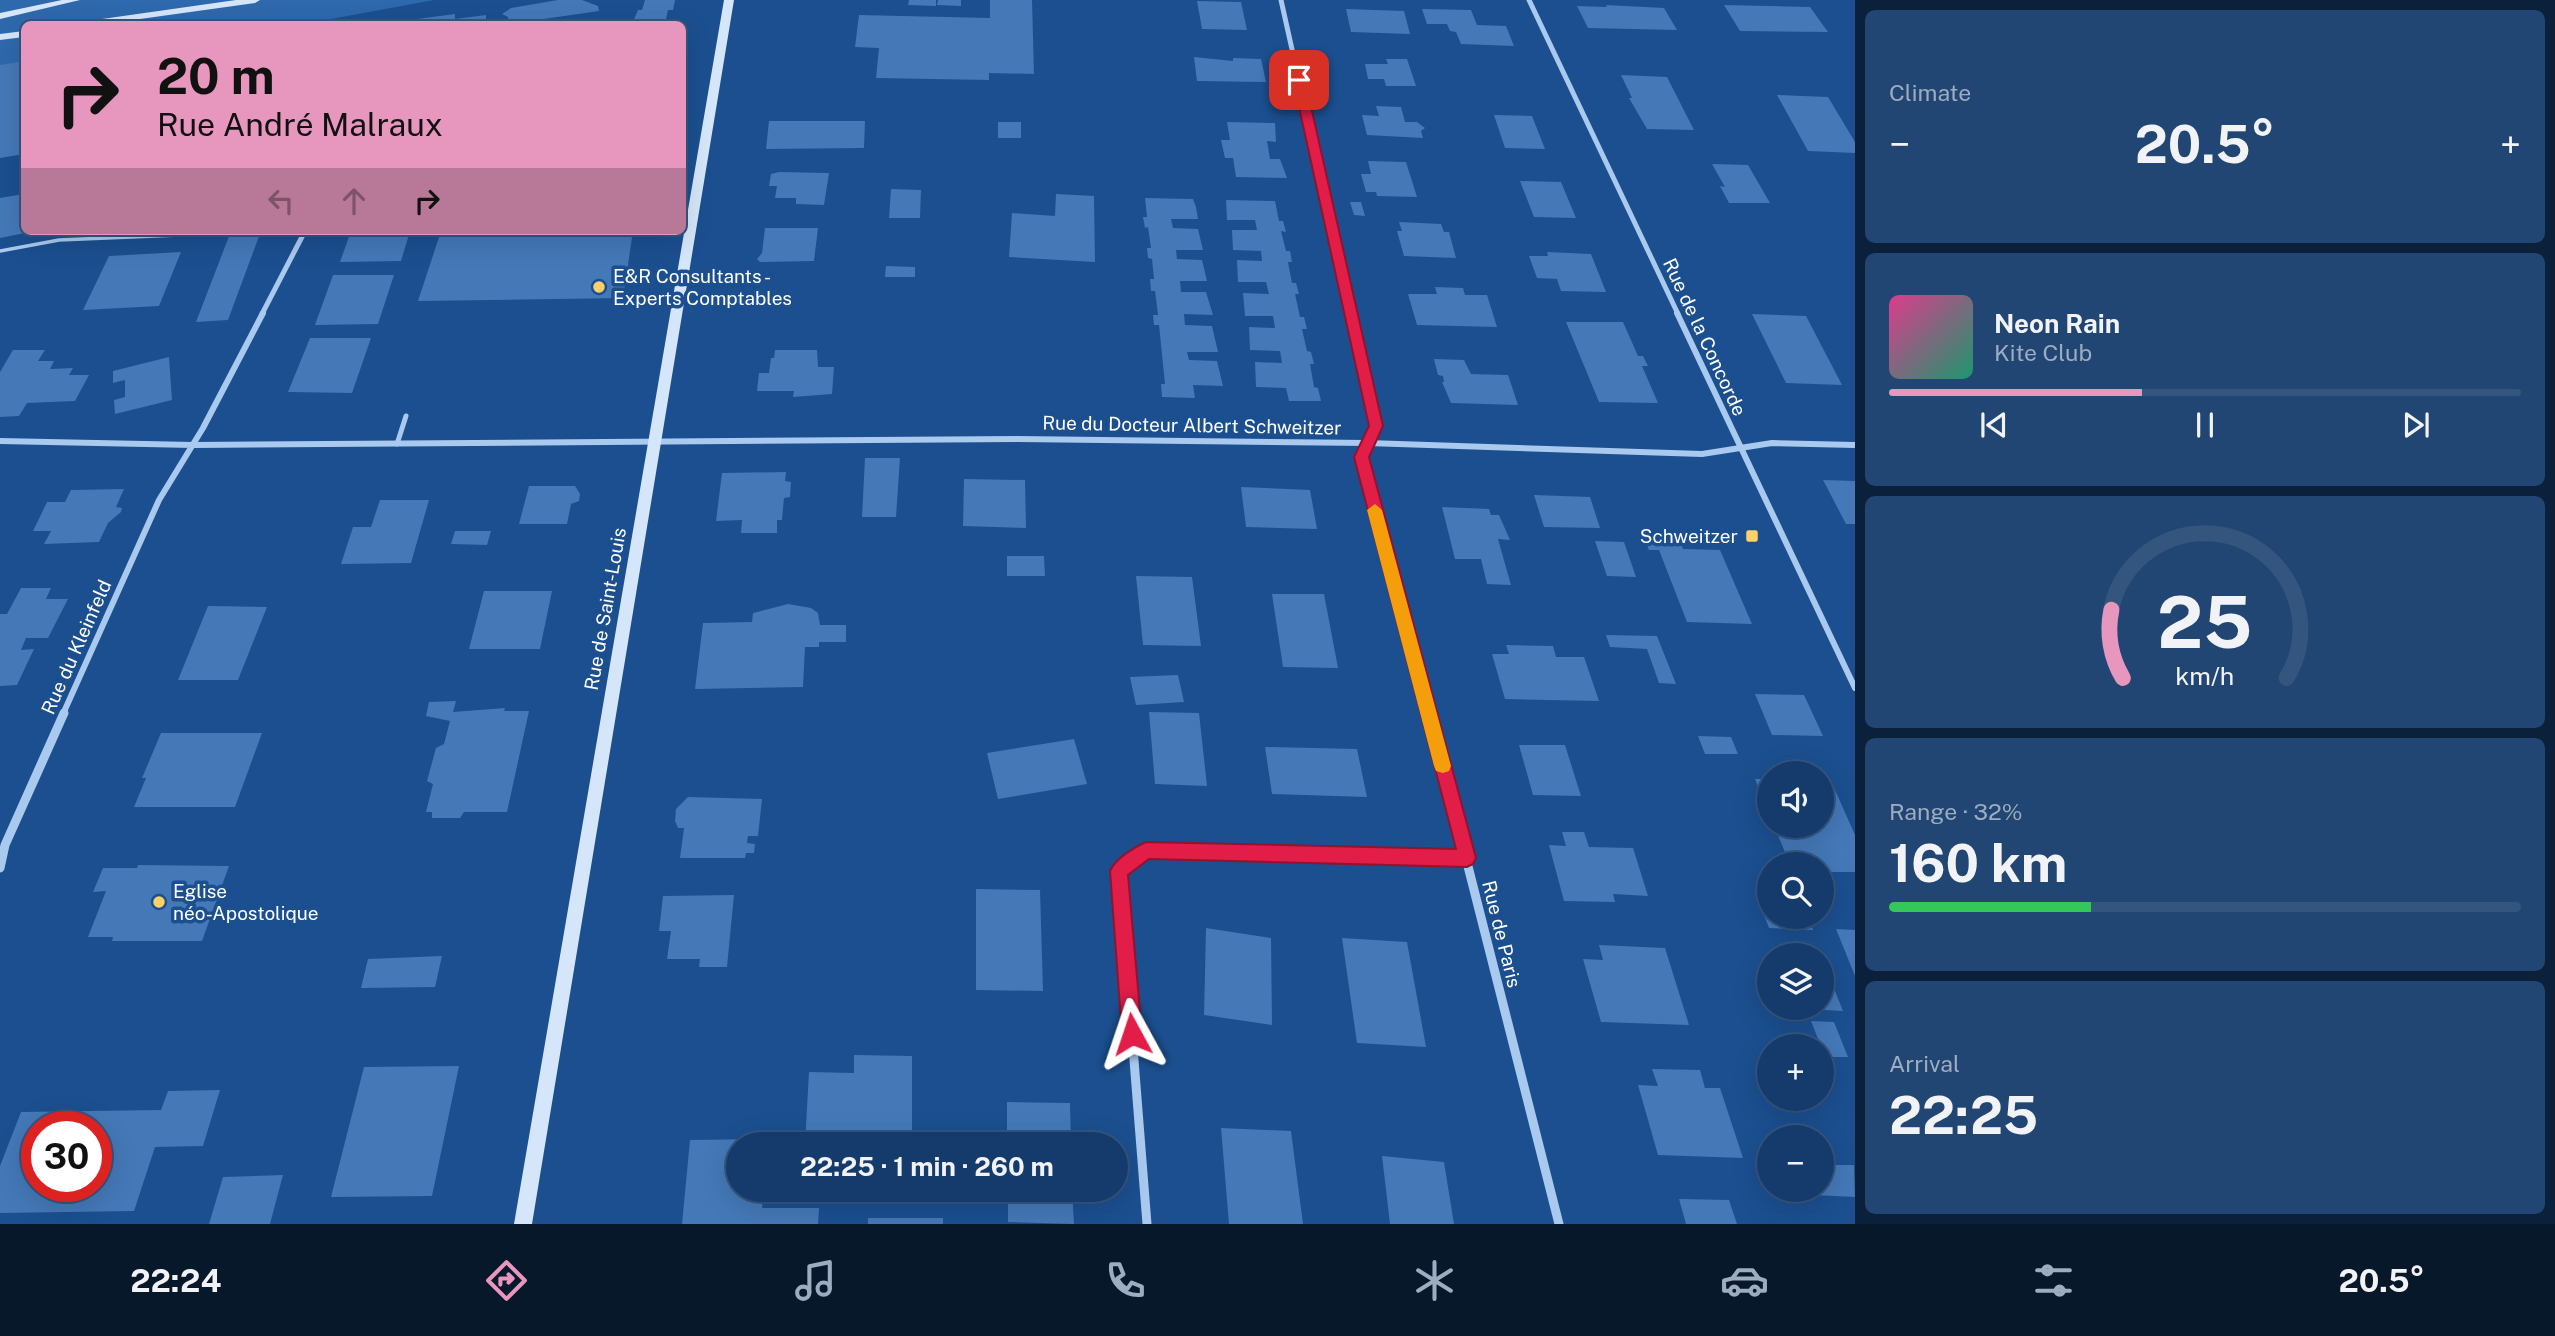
<!DOCTYPE html>
<meta charset="utf-8">
<style>
body{margin:0;font-family:"Public Sans",sans-serif;background:#214673;color:#f1f3f6;height:100vh;display:flex;flex-direction:column;font-size:26px;white-space:nowrap}
*{box-sizing:border-box;margin:0}
p{font-size:23px;color:#9dadc1}
.icon{flex:none;width:38px;height:38px;fill:none;stroke:currentColor;stroke-width:2;stroke-linecap:round;stroke-linejoin:round}
.map{position:relative;flex:1;overflow:hidden}
.panel{display:flex;flex-direction:column;gap:10px;padding:10px;background:#0b203b;width:700px}
.panel>*{flex:none}
.top-card{position:absolute;left:21px;top:21px;width:665px;height:214px;border-radius:10px;box-shadow:0 7px 28px #0002,0 0 0 2px #33557e;background:#e797bd;color:#111;overflow:hidden}
.controls{position:absolute;left:1757px;top:761px;display:grid;gap:14px}
.controls a{display:grid;place-items:center;width:77px;height:77px;border-radius:50%;background:#143b6b;box-shadow:0 7px 28px #0002,0 0 0 2px #33557e;font-size:35px}
.speed{position:absolute;left:21px;top:1111px;display:flex;gap:14px;font-size:35px;font-weight:700;text-align:center}
.speed>*{display:grid;place-content:center;width:91px;height:91px;border-radius:50%;background:#143b6b;box-shadow:0 7px 28px #0002,0 0 0 2px #33557e;line-height:1}
.speed .limit{border:10px solid #d22;background:#fff;color:#111}
.pin{position:absolute;display:grid;place-items:center;width:60px;height:60px;color:#fff;margin:-30px;border-radius:14px;box-shadow:0 4px 10px #0006}
.me{position:absolute;width:77px;margin:-38px;rotate:355deg;stroke-linejoin:round;filter:drop-shadow(0 0 5px #0008)}
.turn{display:flex;align-items:center;gap:24px;height:147px;padding:0 21px;font-size:32px}
.turn .icon{width:91px;height:91px;stroke-width:2.5}
.turn b{display:block;font-size:49px;line-height:60px}
.lanes{display:flex;align-items:center;height:66px;padding:0 21px;background:#0003;justify-content:center;gap:35px;direction:ltr}
.lanes .off{opacity:.35}
.big{font-size:52px;font-weight:700;line-height:1.1}
.panel .card{flex:1;display:flex;flex-direction:column;justify-content:center;gap:10px;min-width:0;padding:0 24px;border-radius:10px;background:#214673}
.panel .dial{align-items:center;gap:0}
.dial svg{height:182px;overflow:visible;fill:none;stroke:#33557e;stroke-width:7;stroke-linecap:round;text-anchor:middle}
.dial text{fill:#f1f3f6;stroke:none}
.song{display:flex;align-items:center;gap:21px}
.cover{width:84px;height:84px;border-radius:10px;background:linear-gradient(135deg,hsl(330 70% 55%),hsl(160 70% 35%))}
.played{height:7px;border-radius:4px;background:linear-gradient(90deg,#e797bd 40%,#33557e 40%)}
.keys{display:flex;justify-content:space-around;direction:ltr}
.heat{display:flex;justify-content:space-between;align-items:center;font-size:38px;direction:ltr}
.charge{height:10px;border-radius:5px;background:linear-gradient(90deg,#34c759 32%,#33557e 0)}
.trip{position:absolute;left:726px;top:1132px;width:402px;height:70px;border-radius:35px;background:#143b6b;box-shadow:0 7px 28px #0002,0 0 0 2px #33557e;font-weight:700;line-height:70px;text-align:center}
.menu{display:flex;height:112px;justify-content:space-around;align-items:center;background:#08182b;color:#9dadc1}
.menu .icon{width:49px;height:49px}
.menu .active{color:#e797bd}
.menu b{font-size:32px;color:#f1f3f6}
main{display:flex;flex:1;min-height:0}
.map>svg:first-child{display:block}
.green{fill:#2e69ad}
.building{fill:#4478b7;fill-rule:evenodd}
.lines{fill:none;stroke-linecap:round;stroke-linejoin:round}
.service-far1{stroke:#a9c9ee;stroke-width:3.5}
.service{stroke:#a9c9ee;stroke-width:5}
.minor-far2{stroke:#a9c9ee;stroke-width:5}
.minor-far1{stroke:#a9c9ee;stroke-width:6}
.minor{stroke:#a9c9ee;stroke-width:9}
.secondary{fill:#d6e6fa;fill-rule:evenodd}
.route{fill:#e11d48;stroke:#92132f;stroke-width:2}
.slow{fill:#f59e0b}
.poi-dot{fill:#ffd166;stroke:#1b4f8f;stroke-width:2.5}
.labels{text-anchor:middle;stroke-width:7;stroke-linejoin:round;paint-order:stroke}
.poi-label{font-size:19px;fill:#fff;stroke:#1b4f8f;text-anchor:start}
.street-label{font-size:19px;fill:#fff;stroke:#1b4f8f}
</style>
<main>
<div class="map">
<svg width="1855" height="1224" viewBox="0 0 1855 1224">
<rect width="100%" height="100%" fill="#1b4f8f"/>
<path class="green" d="M0,0h434l-130,24h-280v56l-24,5z"/>
<path class="building" d="M558,0h24l16,6 1,5 -90,13 -1,-7 -6,-3 9,-6z
M645,0h30l-2,10h-5l-3,14h-33l6,-14h4z
M909,0h27v6l-28,-1z
M938,0h23v6l-24,-1z
M990,0h42l2,74 -45,-1v7l-113,-2 3,-30 -24,-1 4,-32 131,3z
M1197,1l44,1 6,28 -45,-1z
M1606,5l58,3 13,22 -89,-2 -11,-22 30,1z
M1724,5l86,2 18,25 -88,-1z
M1346,9l58,2 6,23 -59,-2z
M1422,9l49,1 6,15 29,1 8,20 -53,-2 -5,-12 -6,-1 -3,-7h-20z
M455,14v5l31,-4v9h-69v-5z
M1194,57l39,4v-3l28,1 5,23 -69,-1z
M1386,59h21l9,27h-30l-2,-7h-16l-3,-15h23z
M24,61v93l-24,4v-93z
M1621,75l46,2 27,53 -47,-1 -18,-31h3z
M1777,95l51,2 27,45v11l-47,-2z
M1376,106l25,1 4,15h12l8,6 -4,3 2,7 -56,-3 -5,-20 17,1z
M1494,115l38,1 13,33 -40,-1z
M769,121h96l-1,27 -98,1z
M998,122h23v16h-23z
M1227,122l48,1 1,19 -9,-1 3,18h10l7,19 -51,-1 -3,-19h-8l-4,-18h9z
M1368,161l38,1 11,35 -40,-1 -1,-4h-10l-5,-18h10z
M1712,164l36,1 22,38h-41l-9,-17 5,1z
M779,172l50,1 -5,32 -28,-1v-6h-21l2,-12h-8l2,-12z
M1520,181l41,1 15,36 -42,-1z
M891,189l30,1 -1,28h-31z
M24,194v37l6,1 -30,6v-40z
M1056,194l38,2 1,66 -86,-5 3,-44 43,3z
M1145,198l48,1 3,8 2,12h-27l2,9 25,1 5,21h-27l1,9 25,1 5,21h-27l1,11h25l7,23 -29,-1 1,11 27,1 6,26h-31l2,8 28,1 6,25 -30,-1 2,13 -33,-1 -1,-13h4l-6,-59h-5l-1,-10h5l-3,-24h-4l-1,-12h4l-2,-20 -4,-1 -1,-10h4l-3,-21 -3,1 -2,-11h4z
M1226,200l49,1 4,20h4l3,11 -5,-1 5,20h4l2,11h-4l4,21h4l3,11h-4l5,23h4l3,12h-5l5,22 4,1 3,12h-4l4,23 4,1 3,13h-32l-3,-13 -30,-1 -1,-25 27,1 -2,-12 -30,-1 -1,-23 26,1 -2,-12h-28l-2,-23 26,1 -3,-12h-28l-1,-22 25,1 -1,-10 -28,-1 -1,-20h25l-2,-10h-28z
M1350,202h11l4,14 -11,-1z
M1399,222l42,2 3,8h5l7,26 -52,-2 -7,-25h5z
M765,228h53l-4,33 -54,1 -3,-3 5,-6z
M231,231h30l-33,89 -32,2z
M351,231h59l-9,30 -61,1z
M441,231h192l-10,67 -205,3z
M181,252l-22,54 -76,4 26,-54z
M1547,252l44,2 15,38 -45,-1 -4,-12 -20,-1 -8,-22h19z
M886,266l29,1v10h-30z
M333,275h61l-16,49 -63,1z
M1435,287l28,1 2,7h22l10,32 -80,-2 -9,-31h29z
M1752,314l54,2 36,69 -56,-2z
M1566,322h57l15,34h5l5,10h-6l16,37 -59,-1z
M310,338h61l-19,55 -64,-1z
M13,350h32l-7,11h16l-4,8 23,-1 -4,7h20l-14,26 -48,2 -8,13 -19,1v-45z
M775,350h42l1,17h16l-2,27 -39,3 1,-6h-37l2,-18h10l2,-15h3z
M169,357l3,43 -57,14 -1,-14 11,-3v-17l-12,3v-12z
M1434,359l30,1 7,14 37,1 10,30 -67,-2 -9,-21h2l-1,-6 -5,-1z
M865,458h35l-4,59h-34z
M786,472l-1,9 6,1 -1,15 -6,1 -2,22h-5v13h-36l1,-13 -26,1 6,-48z
M964,479l61,1 1,48 -63,-2z
M1823,480l32,1v43h-9z
M529,486h46l5,8 -1,7 -8,3 -4,20h-48z
M1241,487l69,3 7,39 -71,-2z
M124,489l-8,18 6,1 -1,4 -13,11 -9,19 -55,2 7,-13h-18l14,-29h18l6,-12z
M1534,495l56,2 10,31 -56,-1z
M380,500h49l-18,63 -70,1 12,-37h18z
M1442,507l47,2 2,6h8l11,25 -12,-1 13,46 -24,-1 -6,-25h-26z
M455,531h36l-4,14 -36,-1z
M1644,539l36,1 3,9 37,1 32,74 -65,-2 -28,-72h-10z
M1595,541l29,1 12,35 -29,-1z
M1007,556h37l1,20h-38z
M1136,576l56,1 9,69 -58,-1z
M21,588h30l-5,11h22l-20,39h-22l-5,12 13,-1 -17,36 -17,1v-72h7z
M484,591h68l-12,58h-71z
M1272,594h52l14,74 -55,-1z
M788,604l23,4 7,5 2,12h26v17h-27v5h-14l-2,40 -108,2 8,-66 49,-1 1,-9z
M208,606l59,1 -29,73h-60z
M1606,635l51,1 19,48 -17,-1 -12,-34 -37,-2z
M1506,645l47,1 3,11h28l15,44 -94,-2 -13,-45h17z
M1178,675l6,27 -48,3 -6,-28z
M1755,694l49,1 19,41 -51,-1z
M456,701l-3,11 52,-4 -1,3h25l-22,101h-43l-4,6h-28v-6h-6l7,-28 -6,-3 9,-33 8,-4 6,-23 -24,-5 3,-14z
M1149,712l50,1 8,73 -52,-2z
M161,733h101l-27,74h-101l12,-29h-4z
M1698,736l33,1 7,17h-33z
M1074,739l13,45 -89,15 -11,-46z
M1519,745h46l16,51 -48,-1z
M1265,747l92,2 10,48 -95,-3z
M1755,779h14v34z
M1822,780l9,1 24,54v37h-33v-8h-32l-16,-38h48z
M688,797l74,2 -4,37h-10l-1,7 8,1 -1,9h-8l-1,5h-65l4,-30h-6l-3,-7 1,-12z
M1562,832h22l5,15 44,1 15,48 -35,-2 2,8 -51,-1 -15,-56 17,1z
M138,865l91,1 -27,75h-90l1,-4h-25l18,-46 -13,1 10,-24h34z
M976,889l64,1 3,101 -67,-1z
M734,895l-7,72h-28l1,-8h-33l4,-28h-12l4,-35z
M1761,907l8,1v9h39l5,13 -44,-2z
M1206,928l65,10 1,87 -68,-10z
M1836,929l19,1v46z
M1342,938l65,4 19,105 -69,-4z
M1599,945l66,3 24,77 -88,-3 -18,-63 20,1z
M442,956l-7,31 -74,1 7,-29z
M1822,986h11l10,25 -19,-1z
M1811,1021l23,1 14,35h-23z
M854,1055l58,1v83l-60,1v4h-47l4,-72 45,1z
M459,1066l-27,130 -101,1 33,-130z
M1652,1069l48,1 5,18h15l23,70 -85,-3 -20,-70 20,1z
M220,1090l-17,56 -48,1 -21,64 -134,2v-47l21,-54 140,-2 7,-19zM37,1127h59v59h-59z
M1007,1102l63,1 1,41h-64z
M1221,1128l70,3 12,93h-74z
M767,1139v5h-29v46h26l-2,18h57l-1,16h-136l8,-84z
M1382,1156l62,6 10,62h-64z
M1822,1165h32l1,32 -41,-2 -2,-5h10z
M283,1175l-13,49h-61l14,-47z
M1008,1190h64l2,34 -66,-2z
M1679,1199l50,1 8,24h-51z
M868,1218h75v6h-75z"/>
<g class="lines">
<path class="service-far1" d="M0,251l59,-11 120,-5"/>
<path class="service" d="M397,444l9,-28"/>
<path class="minor-far2" d="M1281,0l70,314
M1529,0l149,314
M262,314l43,-83"/>
<path class="minor-far1" d="M1351,313l25,114 -15,30 68,257
M1677,313l178,375
M0,441l193,4 824,-6 351,4 334,11 70,-11 83,2
M63,714l96,-214 44,-72 60,-115"/>
<path class="minor" d="M1429,713l130,511
M0,868l5,-23 59,-132
M1147,1224l-28,-353 27,-21 321,8"/>
<path class="secondary" d="M62,0h18l-80,19v-6z
M236,0h24l-5,3 -151,21h-21l5,-3z
M724,0h10l-202,1224h-18z
M24,31v6l-24,3v-6z"/>
</g>
<path class="route" d="M1299,77l6,3 78,346 -14,31 107,401 -3,6 -6,3 -318,-8 -21,16 14,159 -3,7 -7,3 -7,-3 -3,-7 -12,-163c5,-12 24,-24 36,-29l310,7 -102,-392 15,-31 -76,-346z"/>
<path class="slow" d="M1375,504l7,6 69,256 -2,5 -6,2 -7,-2 -2,-5 -67,-256z"/>
<g class="poi-dot">
<circle cx="599" cy="287" r="7"/>
<rect x="1745" y="529" width="14" height="14" rx="3.5"/>
<circle cx="159" cy="902" r="7"/>
</g>
<g class="labels">
<g class="poi-label">
<text x="613" y="283">E&amp;R Consultants -<tspan x="613" dy="22">Experts Comptables</tspan></text>
<text x="1738" y="543" text-anchor="end">Schweitzer</text>
<text x="173" y="898">Eglise<tspan x="173" dy="22">néo-Apostolique</tspan></text>
</g>
<g class="street-label">
<text transform="translate(1705 337) rotate(65)" y="7">Rue de la Concorde</text>
<text transform="translate(1192 425) rotate(1)" y="7">Rue du Docteur Albert Schweitzer</text>
<text transform="translate(605 609) rotate(-80)" y="7">Rue de Saint-Louis</text>
<text transform="translate(76 647) rotate(-66)" y="7">Rue du Kleinfeld</text>
<text transform="translate(1502 934) rotate(76)" y="7">Rue de Paris</text>
</g>
</g>
</svg>
<div class="controls">
<a><svg class="icon" aria-label="sound" viewBox="0 0 24 24"><path d="M4 9h4l5-4v14l-5-4H4zM17 9q2 3 0 6"/></svg></a>
<a><svg class="icon" aria-label="search" viewBox="0 0 24 24"><circle cx="10" cy="10" r="6"/><path d="M15 15l6 6"/></svg></a>
<a><svg class="icon" aria-label="layers" viewBox="0 0 24 24"><path d="M12 4l9 5-9 5-9-5zM3 14l9 5 9-5"/></svg></a>
<a>+</a>
<a>−</a>
</div>
<div class="speed"><div class="limit">30</div></div>
<div class="pin" style="left:1299px;top:80px;background:#d93025"><svg class="icon" aria-label="arrive" viewBox="0 0 24 24"><path d="M6 21V4h12l-3 4 3 4H6"/></svg></div>
<svg class="me" style="left:1132px;top:1034px" viewBox="-20 -20 40 40"><path d="M0-17L14 15 0 8-14 15z" fill="#e11d48" stroke="#fff" stroke-width="4"/></svg>
<div class="trip">22:25 · 1 min · 260 m</div>
<div class="top-card">
<div class="turn"><svg class="icon" aria-label="right" viewBox="0 0 24 24"><path d="M7 20v-9h11M14 6l5 5-5 5"/></svg><div><b>20 m</b>Rue André Malraux</div></div>
<div class="lanes"><svg class="icon off" aria-label="left" viewBox="0 0 24 24"><path d="M17 20v-9H6M10 6l-5 5 5 5"/></svg><svg class="icon off" aria-label="ahead" viewBox="0 0 24 24"><path d="M12 20V5M6 11l6-6 6 6"/></svg><svg class="icon" aria-label="right" viewBox="0 0 24 24"><path d="M7 20v-9h11M14 6l5 5-5 5"/></svg></div>
</div>
</div>
<section class="panel">
<div class="card"><p>Climate</p>
<div class="heat"><a>−</a><b class="big">20.5°</b><a>+</a></div>
</div>
<div class="card">
<div class="song"><i class="cover"></i><div><b>Neon Rain</b><p>Kite Club</p></div></div>
<div class="played"></div>
<div class="keys"><svg class="icon" aria-label="previous" viewBox="0 0 24 24"><path d="M18 5L8 12l10 7zM5 5v14"/></svg><svg class="icon" aria-label="pause" viewBox="0 0 24 24"><path d="M8 5v14M16 5v14"/></svg><svg class="icon" aria-label="next" viewBox="0 0 24 24"><path d="M6 5l10 7-10 7zM19 5v14"/></svg></div>
</div>
<div class="card dial"><svg viewBox="0 0 100 80">
<path d="M14 69A42 42 0 1 1 86 69"/>
<path d="M14 69A42 42 0 0 1 9 39" stroke="#e797bd"/>
<text x="50" y="56" font-size="32" font-weight="700">25</text>
<text x="50" y="72" font-size="11">km/h</text>
</svg></div>
<div class="card"><p>Range · 32%</p><b class="big">160 km</b><div class="charge"></div></div>
<div class="card"><p>Arrival</p><b class="big">22:25</b></div>
</section>
</main>
<nav class="menu">
<b>22:24</b>
<svg class="icon active" aria-label="directions" viewBox="0 0 24 24"><path d="M12 3l9 9-9 9-9-9zM9 14v-3h6M13 9l2 2-2 2"/></svg>
<svg class="icon" aria-label="music" viewBox="0 0 24 24"><path d="M9 18V5l10-2v13"/><circle cx="6" cy="18" r="3"/><circle cx="16" cy="16" r="3"/></svg>
<svg class="icon" aria-label="phone" viewBox="0 0 24 24"><path d="M5 4h4l2 5-3 2q2 4 5 5l2-3 5 2v4C11 20 4 13 5 4z"/></svg>
<svg class="icon" aria-label="climate" viewBox="0 0 24 24"><path d="M12 3v18M4 7l16 10M4 17L20 7"/></svg>
<svg class="icon" aria-label="car" viewBox="0 0 24 24"><path d="M5 17H2v-5l4-1 3-4h7l3 4 3 1v5h-3M9 17h6M6 11h13"/><circle cx="7" cy="17" r="2"/><circle cx="17" cy="17" r="2"/></svg>
<svg class="icon" aria-label="filters" viewBox="0 0 24 24"><path d="M4 7h16M4 17h16"/><circle cx="9" cy="7" r="2"/><circle cx="15" cy="17" r="2"/></svg>
<b>20.5°</b>
</nav>
